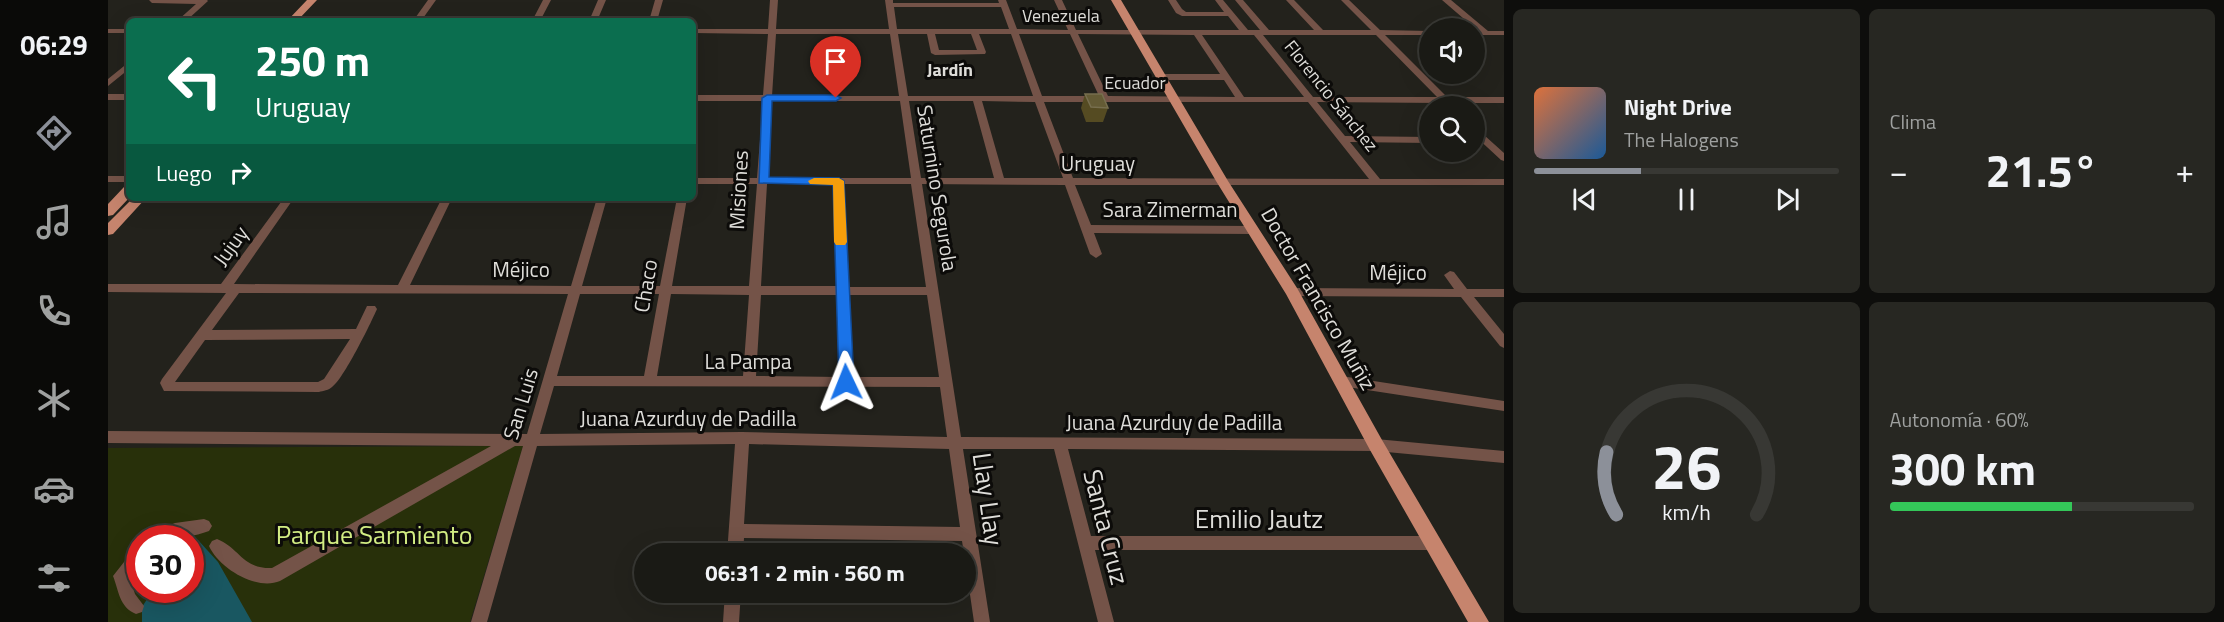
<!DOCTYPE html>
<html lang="es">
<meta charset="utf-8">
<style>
body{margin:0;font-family:"Titillium Web",sans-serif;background:#272722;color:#f1f3f6;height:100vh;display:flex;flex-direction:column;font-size:22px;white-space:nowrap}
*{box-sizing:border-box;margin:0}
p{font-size:20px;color:#9fa1a0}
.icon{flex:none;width:33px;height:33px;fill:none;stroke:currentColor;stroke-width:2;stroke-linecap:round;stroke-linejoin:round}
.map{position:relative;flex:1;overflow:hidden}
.side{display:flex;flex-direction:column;gap:9px;padding:9px;background:#0e0e0c;width:720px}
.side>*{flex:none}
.top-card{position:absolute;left:18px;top:18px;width:570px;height:183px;border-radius:9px;box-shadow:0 6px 24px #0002,0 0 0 2px #383834;background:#0b6e4f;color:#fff;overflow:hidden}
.fabs{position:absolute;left:1311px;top:18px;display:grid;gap:12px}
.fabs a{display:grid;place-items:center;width:66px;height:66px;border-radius:50%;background:#1a1a15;box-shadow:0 6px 24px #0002,0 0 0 2px #383834;font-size:30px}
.speed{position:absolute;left:18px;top:525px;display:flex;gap:12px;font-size:30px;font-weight:700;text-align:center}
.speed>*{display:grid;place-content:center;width:78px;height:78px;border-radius:50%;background:#1a1a15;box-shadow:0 6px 24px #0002,0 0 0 2px #383834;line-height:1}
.speed .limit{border:9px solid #d22;background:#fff;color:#111}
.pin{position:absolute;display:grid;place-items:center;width:51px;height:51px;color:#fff;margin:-62px -26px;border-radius:50% 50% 50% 0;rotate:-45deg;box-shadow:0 0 6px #0007}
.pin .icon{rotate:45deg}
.me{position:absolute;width:66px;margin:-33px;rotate:358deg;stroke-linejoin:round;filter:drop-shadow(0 0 4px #0008)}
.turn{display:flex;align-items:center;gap:21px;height:126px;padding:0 30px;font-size:27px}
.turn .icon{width:78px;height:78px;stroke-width:2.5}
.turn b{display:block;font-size:42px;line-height:51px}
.then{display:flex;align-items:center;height:57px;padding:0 30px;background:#0003;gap:12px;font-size:22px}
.big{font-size:45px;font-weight:700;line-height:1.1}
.side .card{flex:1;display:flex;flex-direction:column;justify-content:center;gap:9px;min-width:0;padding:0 21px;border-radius:9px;background:#272722}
.side .dial{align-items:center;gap:0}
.dial svg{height:156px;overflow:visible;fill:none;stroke:#383834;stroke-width:7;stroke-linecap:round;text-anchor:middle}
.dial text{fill:#f1f3f6;stroke:none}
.song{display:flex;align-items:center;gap:18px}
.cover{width:72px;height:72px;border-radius:9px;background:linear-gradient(135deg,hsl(20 70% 55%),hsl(210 70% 35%))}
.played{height:6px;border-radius:3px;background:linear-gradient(90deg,#8c9099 35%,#383834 35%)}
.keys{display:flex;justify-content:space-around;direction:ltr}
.heat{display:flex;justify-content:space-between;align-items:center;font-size:33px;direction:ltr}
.charge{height:9px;border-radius:4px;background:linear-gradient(90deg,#34c759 60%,#383834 0)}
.side .tiles{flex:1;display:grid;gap:9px;grid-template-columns:repeat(2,1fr)}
.trip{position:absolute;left:526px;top:543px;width:342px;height:60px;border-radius:30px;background:#1a1a15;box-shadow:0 6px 24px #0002,0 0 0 2px #383834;font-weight:700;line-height:60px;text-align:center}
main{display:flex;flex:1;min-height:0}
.tabs{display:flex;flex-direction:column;width:108px;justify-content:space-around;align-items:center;background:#0a0a08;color:#9fa1a0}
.tabs .icon{width:42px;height:42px}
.tabs .on{color:#8c9099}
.tabs b{font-size:27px;color:#f1f3f6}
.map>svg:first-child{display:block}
.green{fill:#28300a;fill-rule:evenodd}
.water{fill:#195761}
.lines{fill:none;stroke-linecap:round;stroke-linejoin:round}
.minor{fill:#745348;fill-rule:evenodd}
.major{fill:#c6846d;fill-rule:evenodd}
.wall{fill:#554b22}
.building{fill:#645b35;stroke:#776f4f;stroke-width:1.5}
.route{fill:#1a73e8;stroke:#114b97;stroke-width:1.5}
.slow{fill:#f59e0b}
.labels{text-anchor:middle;stroke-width:6;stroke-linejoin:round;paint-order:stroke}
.far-street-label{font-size:18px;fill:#deddd9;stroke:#0c0b09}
.far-neighbourhood-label{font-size:18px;font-weight:bold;fill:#deddd9;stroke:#0c0b09}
.street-label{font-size:21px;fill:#deddd9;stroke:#0c0b09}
.near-street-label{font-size:26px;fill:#deddd9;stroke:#0c0b09}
.near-park-label{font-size:26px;fill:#d2ed83;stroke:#0c0b09}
</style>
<main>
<nav class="tabs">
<b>06:29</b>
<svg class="icon on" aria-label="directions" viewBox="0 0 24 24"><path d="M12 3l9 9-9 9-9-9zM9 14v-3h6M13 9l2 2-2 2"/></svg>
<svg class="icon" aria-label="music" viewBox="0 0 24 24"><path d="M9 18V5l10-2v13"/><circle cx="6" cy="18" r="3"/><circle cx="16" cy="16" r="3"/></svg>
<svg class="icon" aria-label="phone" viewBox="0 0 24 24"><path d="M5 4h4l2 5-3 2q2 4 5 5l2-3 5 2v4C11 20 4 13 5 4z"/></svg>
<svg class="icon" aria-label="climate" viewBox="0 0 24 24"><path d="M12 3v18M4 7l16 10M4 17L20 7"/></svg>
<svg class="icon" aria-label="car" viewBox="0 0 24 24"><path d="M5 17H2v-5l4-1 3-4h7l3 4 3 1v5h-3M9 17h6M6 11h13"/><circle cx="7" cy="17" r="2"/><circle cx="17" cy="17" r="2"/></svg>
<svg class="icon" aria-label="filters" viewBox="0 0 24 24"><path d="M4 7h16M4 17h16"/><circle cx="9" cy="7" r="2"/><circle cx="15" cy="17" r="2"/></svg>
</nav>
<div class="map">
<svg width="1396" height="622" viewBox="0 0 1396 622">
<rect width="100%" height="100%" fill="#23221c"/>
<path class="green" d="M415,446l-53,176h-362v-174zM32,538h50v52h-50z"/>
<path class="water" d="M81,536l9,4 20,22 34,60h-110v-15l11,-17h37v-52h-9z"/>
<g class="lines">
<path class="minor" d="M41,0h58l1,1 -22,20h-9l19,-17 -44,-1z
M320,0h8l-15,21h-8z
M435,0h8l-11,21h-8z
M490,0h8l-9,21h-8z
M547,0h8l-6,21h-8z
M662,0h8l-2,29h113l-4,-29h8v3h106l-1,-3h8l11,29 51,1 -14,-30h8l14,30h163l-11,-14h-46l-6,-3 -8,-13h8l6,9 4,3h38l-9,-12h8l25,30h12l-25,-30h8l26,30h45l-28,-30h8l29,30h48l-30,-30h8l31,30 50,1v4h-45l62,62h57v6h-51l-1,3h-4l-6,-3 -125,-1 28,34 85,1v6l-80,-1 30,37h124v6h-429l16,40 161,1 5,4 -5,4 -158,-1 8,21 -6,4 -6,-4 -25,-69 -143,-1 39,253 415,2 128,12v12l-128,-12 -308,-2 23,87h342l5,2 3,5 -3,5 -5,2h-338l19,72h-16l-44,-173h-91l27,173h-16l-8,-55v-13h-2l-2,-13 -218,-3 -1,16h-16l8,-110 -198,2 -50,176h-16l52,-176h-8l-235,135c-24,10 -61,-13 -71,-35l3,-5 5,-2c23,9 25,30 55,29l219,-122 -383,-3v-12l419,3 41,-140 -329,-1 -27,37 144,-1 11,-23h8l2,3c-6,14 -34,71 -45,78 -3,3 -9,4 -13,5l-155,-1 -4,-8 2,-4 64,-86 -118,-1v-8h113l63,-86h10l-60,86 164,1 44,-87h10l-42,87 161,1 26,-88h10l-25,88h78l17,-88h10l-15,88h77l8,-102h-64v-6h64l6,-77h-70v-6h70l5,-61 -75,-1v-4h75zM786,7h107l8,22h-112zM668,34h114l9,62h-127zM790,34h29l4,19 4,2 50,-1 1,-2 -7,-18h32l22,62h-125zM827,34h36l6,16h-38zM911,34h51l29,62h-57zM970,34l116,1 26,39h-59l-4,3 4,3h63l11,17 -127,-1zM1094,35h52l50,62h-60zM1155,35h113l61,62h-124zM664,101h128l11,77h-144zM801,101h64l21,77h-73zM874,101l53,1 28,76h-59zM936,102h264l61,77 -296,-1zM659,184h67l3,102h-76zM736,184h67l15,103h-77zM472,294h79l-15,82h-87zM563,294l78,1 -6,81h-86zM653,295h77l2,82 -84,-1zM741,295h78l12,82h-86zM242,339l-26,40 -6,3h-143l30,-42zM446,386l386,1 7,50 -205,-5 -202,2zM641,444l200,5 11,78 -216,-3z
M1334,0h9l37,31h16v4h-28l-1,-2 3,-2z
M0,29h21v4h-21z
M21,62v7l-21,17v-7z
M0,94h21v6h-21z
M1366,126l30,27v8l-3,-1 -27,-25z
M0,176h21v6h-21z
M1342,271l4,1 13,17h37v8h-30l30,37v14l-4,-2 -39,-49 -169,-1 -6,-4 6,-4 162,1 -10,-14z
M1233,376l163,25v10l-163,-25 -5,-1 -2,-4 2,-4z
M96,519l5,2 3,5 -3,5c-18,7 -44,9 -63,7l3,-5 26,-10z
M32,546v20l-10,12 5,16 9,12 -2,6 -6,2c-17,-7 -17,-23 -23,-38l22,-28z
M617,592h16l-2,30h-16z"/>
<path class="major" d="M199,0h10l-20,21h-10z
M1003,0h10l107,181 69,107 85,152 107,182h-21l-98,-172 -84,-156 -70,-113z
M21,186v12l-16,17 -5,1v-12l16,-17z
M25,198h13l-33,36 -5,1v-12z"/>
</g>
<path class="wall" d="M977,94l23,14 -5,14h-17l-5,-14z"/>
<path class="building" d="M977,94h17l6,14 -17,-1z"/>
<path class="route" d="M659,95h69l5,3 -5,3h-64l-3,76 70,1 5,3 10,201 -2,5h-11l-2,-5 -6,-197 -74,-2 3,-85z"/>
<path class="slow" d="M706,178h25l5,3 3,61 -2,3h-9l-2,-3 -1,-57 -23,-1 -2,-3z"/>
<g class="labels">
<g class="far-street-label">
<text x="953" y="22">Venezuela</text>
<text x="1027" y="89">Ecuador</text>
<text transform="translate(1223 96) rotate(51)" y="6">Florencio Sánchez</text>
</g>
<g class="far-neighbourhood-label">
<text x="842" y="76">Jardín</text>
</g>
<g class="street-label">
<text x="990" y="171">Uruguay</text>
<text transform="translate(829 188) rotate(81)" y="7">Saturnino Segurola</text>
<text transform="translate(631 190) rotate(-87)" y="7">Misiones</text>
<text x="1062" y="217">Sara Zimerman</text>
<text transform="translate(123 246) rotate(-54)" y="7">Jujuy</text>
<text x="413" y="277">Méjico</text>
<text x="1290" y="280">Méjico</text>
<text transform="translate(538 286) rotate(-80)" y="7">Chaco</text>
<text transform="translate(1210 299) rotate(60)" y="7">Doctor Francisco Muñiz</text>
<text x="640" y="369">La Pampa</text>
<text transform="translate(413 404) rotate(-73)" y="7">San Luis</text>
<text x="580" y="426">Juana Azurduy de Padilla</text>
<text x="1066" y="430">Juana Azurduy de Padilla</text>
</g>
<g class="near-street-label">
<text transform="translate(880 499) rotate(82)" y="9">Llay Llay</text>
<text x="1151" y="528">Emilio Jautz</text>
<text transform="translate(998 527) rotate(76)" y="9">Santa Cruz</text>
</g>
<g class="near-park-label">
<text x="266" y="544">Parque Sarmiento</text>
</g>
</g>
</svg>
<div class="fabs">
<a><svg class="icon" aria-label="sound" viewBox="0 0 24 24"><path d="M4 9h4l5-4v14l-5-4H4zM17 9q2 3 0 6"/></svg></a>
<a><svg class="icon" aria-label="search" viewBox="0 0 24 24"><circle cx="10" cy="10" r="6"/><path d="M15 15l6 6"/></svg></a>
</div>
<div class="speed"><div class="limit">30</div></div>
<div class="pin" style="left:728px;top:98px;background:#d93025"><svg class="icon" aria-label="arrive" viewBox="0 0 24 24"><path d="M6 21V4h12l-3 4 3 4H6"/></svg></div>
<svg class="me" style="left:738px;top:382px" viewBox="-20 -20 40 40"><path d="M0-17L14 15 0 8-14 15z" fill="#1a73e8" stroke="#fff" stroke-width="4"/></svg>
<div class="trip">06:31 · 2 min · 560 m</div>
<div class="top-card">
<div class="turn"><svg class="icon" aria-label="left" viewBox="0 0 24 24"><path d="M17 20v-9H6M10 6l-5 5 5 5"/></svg><div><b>250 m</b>Uruguay</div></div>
<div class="then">Luego<svg class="icon" aria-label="right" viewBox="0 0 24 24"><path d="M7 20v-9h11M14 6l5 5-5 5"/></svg></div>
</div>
</div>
<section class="side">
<div class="tiles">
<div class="card">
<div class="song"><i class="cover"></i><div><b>Night Drive</b><p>The Halogens</p></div></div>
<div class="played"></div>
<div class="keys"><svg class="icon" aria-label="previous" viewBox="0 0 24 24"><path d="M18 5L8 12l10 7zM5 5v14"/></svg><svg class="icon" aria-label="pause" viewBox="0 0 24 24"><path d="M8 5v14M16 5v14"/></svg><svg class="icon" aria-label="next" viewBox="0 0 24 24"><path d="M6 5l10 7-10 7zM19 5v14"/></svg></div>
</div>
<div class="card"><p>Clima</p>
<div class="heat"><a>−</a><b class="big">21.5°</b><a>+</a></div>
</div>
<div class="card dial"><svg viewBox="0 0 100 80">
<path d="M14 69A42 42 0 1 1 86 69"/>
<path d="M14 69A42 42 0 0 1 9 37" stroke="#8c9099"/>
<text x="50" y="56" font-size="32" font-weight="700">26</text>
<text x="50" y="72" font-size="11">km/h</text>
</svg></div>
<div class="card"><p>Autonomía · 60%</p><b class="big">300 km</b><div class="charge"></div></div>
</div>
</section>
</main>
